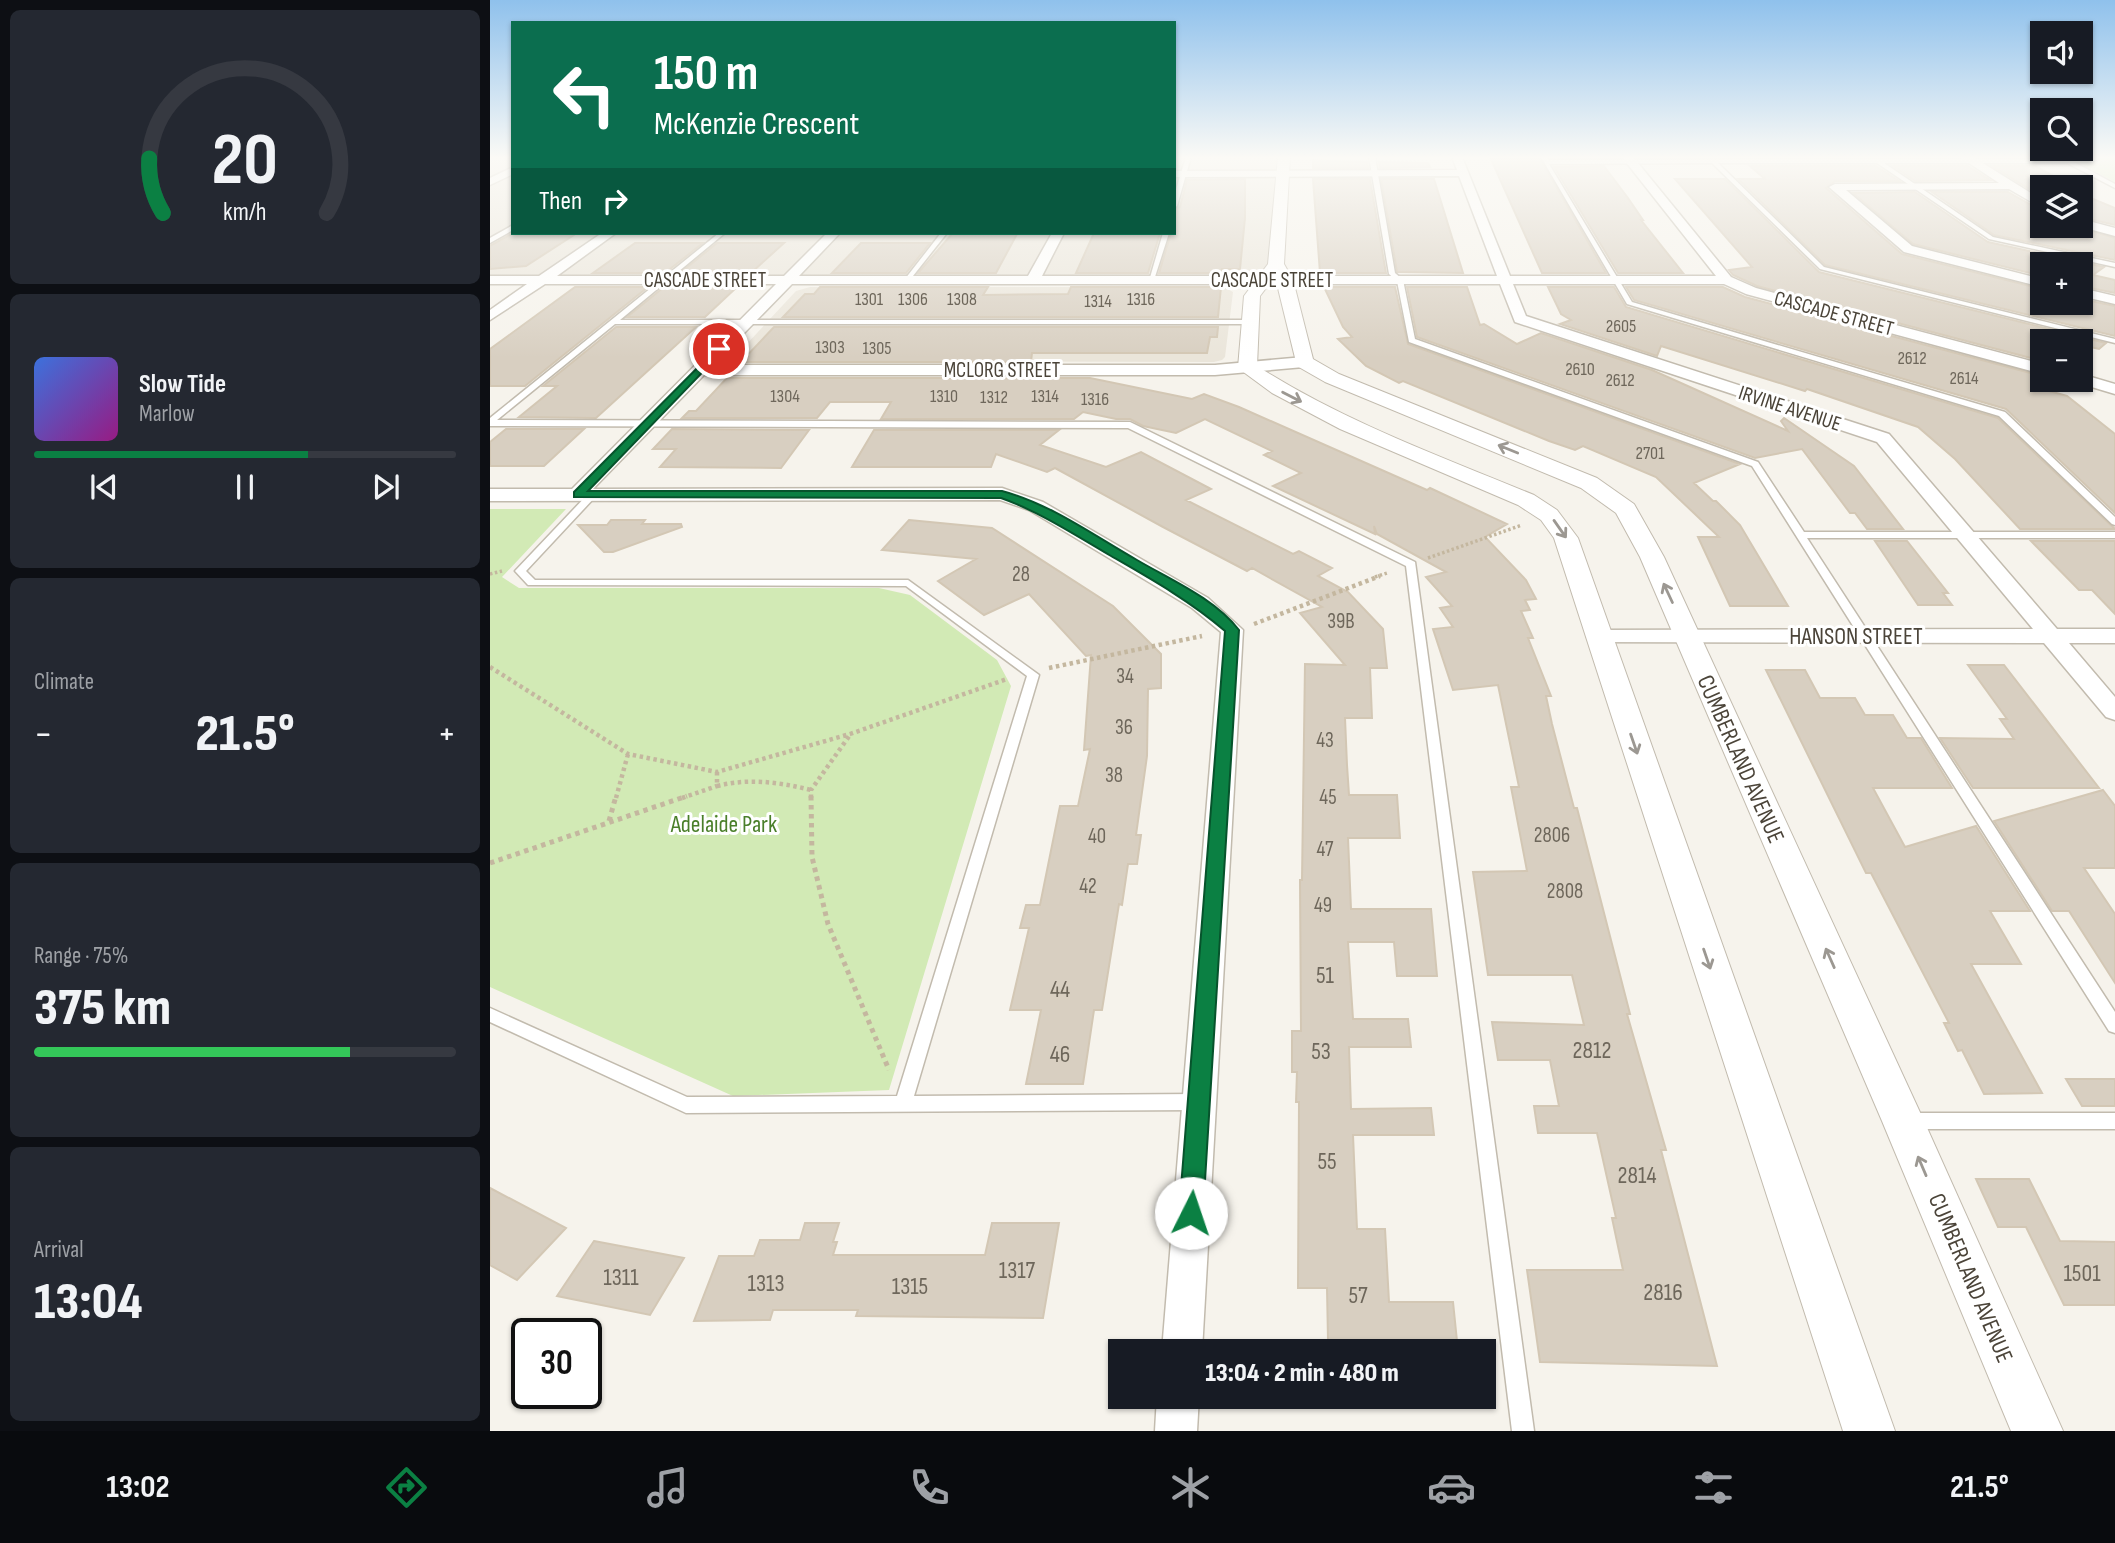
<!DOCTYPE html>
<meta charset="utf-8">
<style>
body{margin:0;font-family:"Sofia Sans Condensed",sans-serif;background:#242831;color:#f1f3f6;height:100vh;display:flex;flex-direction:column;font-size:26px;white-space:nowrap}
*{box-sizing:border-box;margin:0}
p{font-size:23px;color:#9ea1a6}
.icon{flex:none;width:38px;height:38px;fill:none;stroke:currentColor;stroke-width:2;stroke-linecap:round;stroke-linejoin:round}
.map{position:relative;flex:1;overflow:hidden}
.panel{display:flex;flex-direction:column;gap:10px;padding:10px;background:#0d0f14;width:490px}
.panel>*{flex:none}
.banner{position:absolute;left:21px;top:21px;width:665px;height:214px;border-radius:0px;box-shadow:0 2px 5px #0004;background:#0b6e4f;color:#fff;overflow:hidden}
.controls{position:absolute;left:1540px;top:21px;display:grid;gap:14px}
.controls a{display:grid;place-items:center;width:63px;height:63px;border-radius:0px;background:#171b24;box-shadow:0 2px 5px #0004;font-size:35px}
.speed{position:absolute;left:21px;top:1318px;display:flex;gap:14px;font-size:35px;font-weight:700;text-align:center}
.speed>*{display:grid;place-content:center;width:91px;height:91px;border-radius:50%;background:#171b24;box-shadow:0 2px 5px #0004;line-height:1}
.speed .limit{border:4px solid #111;border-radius:10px;background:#fff;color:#111}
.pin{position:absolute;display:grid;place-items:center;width:60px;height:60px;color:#fff;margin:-30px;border:4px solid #fff;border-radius:50%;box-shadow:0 2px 7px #0007}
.me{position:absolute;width:77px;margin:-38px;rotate:4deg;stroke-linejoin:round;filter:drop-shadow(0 0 5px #0008)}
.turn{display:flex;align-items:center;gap:24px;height:147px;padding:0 28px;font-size:32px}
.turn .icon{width:91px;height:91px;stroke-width:2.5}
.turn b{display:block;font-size:49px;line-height:60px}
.then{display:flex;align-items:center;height:66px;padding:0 28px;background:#0003;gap:14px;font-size:26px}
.big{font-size:52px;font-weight:800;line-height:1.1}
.panel .tile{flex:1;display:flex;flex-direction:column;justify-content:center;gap:10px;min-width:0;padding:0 24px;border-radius:10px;background:#242831}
.panel .dial{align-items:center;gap:0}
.dial svg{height:182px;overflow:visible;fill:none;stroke:#363941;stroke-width:7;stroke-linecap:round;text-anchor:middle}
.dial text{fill:#f1f3f6;stroke:none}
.song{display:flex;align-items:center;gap:21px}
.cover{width:84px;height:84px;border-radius:10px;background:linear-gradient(135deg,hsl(220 70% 55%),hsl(310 70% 35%))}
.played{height:7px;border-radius:4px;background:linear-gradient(90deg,#0b8043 65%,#363941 65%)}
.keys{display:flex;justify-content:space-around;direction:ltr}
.heat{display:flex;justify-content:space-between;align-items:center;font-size:38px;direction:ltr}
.charge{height:10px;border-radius:5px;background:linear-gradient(90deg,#34c759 75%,#363941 0)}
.trip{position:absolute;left:618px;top:1339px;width:388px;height:70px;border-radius:0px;background:#171b24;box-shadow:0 2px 5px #0004;font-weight:800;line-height:70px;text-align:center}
.tab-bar{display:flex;height:112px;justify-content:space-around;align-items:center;background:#090b0e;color:#9ea1a6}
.tab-bar .icon{width:49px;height:49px}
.tab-bar .current{color:#0b8043}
.tab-bar b{font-size:32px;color:#f1f3f6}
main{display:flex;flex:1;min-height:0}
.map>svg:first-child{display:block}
.residential{fill:#eae5da}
.green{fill:#d2eab5}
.building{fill:#d8cfc1;stroke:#d3c7b4;stroke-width:2}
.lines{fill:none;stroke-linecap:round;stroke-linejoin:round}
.service-casing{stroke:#c2bbae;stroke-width:3}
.minor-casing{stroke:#c2bbae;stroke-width:3}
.tertiary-casing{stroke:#c2bbae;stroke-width:2}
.path-far2{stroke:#c4b79f;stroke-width:3.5;stroke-dasharray:2.5 2.5;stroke-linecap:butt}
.path-far1{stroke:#c4b79f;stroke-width:4.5;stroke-dasharray:3.5 3.5;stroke-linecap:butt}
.path{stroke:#c4b79f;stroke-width:5;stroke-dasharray:4.5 4.5;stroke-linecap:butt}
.service{fill:#fff;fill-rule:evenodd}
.minor{fill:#fff;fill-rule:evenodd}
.tertiary{fill:#fff;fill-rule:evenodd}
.oneway{stroke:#9c9892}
.route{fill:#0b8043;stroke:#07532c;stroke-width:2}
.labels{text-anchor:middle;stroke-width:6;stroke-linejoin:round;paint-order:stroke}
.far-number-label{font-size:18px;fill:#6e675b}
.far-street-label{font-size:21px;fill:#4b4439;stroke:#fff}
.number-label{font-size:21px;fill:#6e675b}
.street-label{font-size:24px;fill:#4b4439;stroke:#fff}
.park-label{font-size:24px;fill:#4a7f2a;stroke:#fff}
.near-number-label{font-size:24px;fill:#6e675b}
</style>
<main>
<section class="panel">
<div class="tile dial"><svg viewBox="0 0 100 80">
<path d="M14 69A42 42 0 1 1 86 69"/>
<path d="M14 69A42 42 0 0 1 8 45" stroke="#0b8043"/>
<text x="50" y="56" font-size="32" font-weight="700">20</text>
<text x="50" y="72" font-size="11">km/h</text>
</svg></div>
<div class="tile">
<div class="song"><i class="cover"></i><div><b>Slow Tide</b><p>Marlow</p></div></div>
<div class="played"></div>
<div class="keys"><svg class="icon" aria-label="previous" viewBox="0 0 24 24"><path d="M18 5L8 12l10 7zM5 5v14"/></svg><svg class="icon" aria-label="pause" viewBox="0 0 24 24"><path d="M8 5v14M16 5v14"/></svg><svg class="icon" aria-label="next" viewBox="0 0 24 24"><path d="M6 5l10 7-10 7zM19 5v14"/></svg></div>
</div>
<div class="tile"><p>Climate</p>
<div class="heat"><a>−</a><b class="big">21.5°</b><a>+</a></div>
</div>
<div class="tile"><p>Range · 75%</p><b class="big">375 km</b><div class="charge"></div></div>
<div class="tile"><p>Arrival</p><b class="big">13:04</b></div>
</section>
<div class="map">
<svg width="1625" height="1431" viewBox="0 0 1625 1431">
<rect width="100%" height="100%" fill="#f6f3ec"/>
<path class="residential" d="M0,157h23v76h661v-76h109l-8,118 -785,5z
M320,287h414l9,5 -8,65 -3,3 -8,2 -483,-1 65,-70z"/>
<path class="green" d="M1491,157h134v25l-40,-21 -89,-1z
M0,509h76l-64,68 17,11h360l31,7 87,65 14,26 -122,404 -156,6 -243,-109z"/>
<path class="building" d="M1000,157h49l67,116h-64z
M823,160l54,2 1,6h-55z
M889,162l49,1 2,4 -50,1z
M1114,166l24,32 15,22h-2l42,53h-65l-64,-106z
M1260,166h126l23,15h-64l-9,7 76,66 140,35v14h39v-4l34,7v30l-290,-71 -87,-86h27z
M1403,166h75l22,14 -75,1z
M1502,166h43l37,20 -30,1v10z
M755,179v39l-5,51h-18v4h-63l12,-40h3v-23l6,-3 7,-27z
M823,179h57l16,94h-66z
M891,179h53l29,94 -66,-1z
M1185,179h50l94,93 287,71 -7,6 -18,-4v-4h-39v20l-285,-75 -24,-11 -4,-5 23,-3z
M1425,192l73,50 116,25 -11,8 22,5v13l-34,-7v-22h-39v12l-129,-32 -60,-51z
M1442,192h76l34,19v15h33l40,12v22l-121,-25z
M1591,194l34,14v17l-34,-8z
M23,233h64l-51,33 -36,3v-23z
M604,233h66l-12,40h-72z
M462,234h65l-21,39h-78z
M145,243h68l-38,30h-72z
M227,243h67l-33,30h-71z
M371,243h69l-24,30h-74z
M85,287h73l-123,99h-35v-37z
M174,287h73l-32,30h-78z
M330,287h168l-5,8 85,-1 3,-7h150l-3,30h-435l22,-23h9z
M834,287h71l13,57 332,120 -46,19 19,18h3l24,24 48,81h-58l-32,-69h21l-63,-60 -73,-31 -8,4 -26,-9 -146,-60 -4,2 -33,-17 -28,-27 14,-2 -9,-10z
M917,287h60l13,38 4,-1 33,20 24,-11 111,37 136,61 -7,-10 3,-3 70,48 49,63h-36l-12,-16h-5l-48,-64 -47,9 -338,-121z
M1058,287h66l12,20 372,111 117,111h-95l-65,-70 -37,-32 -111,-38 -2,2 -144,-45 -4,10 -97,-32 11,-4 -10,-6z
M1136,287h97l22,10 297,79v13l25,7 48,38v79l-109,-104 -372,-109z
M126,327h80l-100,91 -77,-1 38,-31h-14z
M284,327h444l-1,10h-7l-3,16h-175l-1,9h-290z
M237,378h363l102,21 12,-5 35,13 188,83 3,-2 77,36 -22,13 41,43 10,19 -11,1 5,10 -9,1 12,27h-5l23,58h-5l6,28 22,84h3l53,206h-3l39,136h-5l56,216 -177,-4 -13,-92h96l-11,-52h4l-19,-85h-59l-4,-27h25l-9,-46h-52l-6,-38 92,3 -12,-50h-84l-15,-103 54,-1 -16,-84h8l-21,-102 -45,5 -20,-61 20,-2 -13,-19 12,-2 -26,-29 20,-5 -69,-38 -3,-8 1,8 -102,-48 28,-13 -37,-18 8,-4 -67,-32 -29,14 -33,-7 -13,-7h-14l-33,-7 -9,7h-193l10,-17h-61l-13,16h-135l7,-7h7z
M16,429h78l-40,37h-54v-24z
M182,429l137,1 -28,38 -121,-1 16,-18h-23z
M384,430h185l-19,15 66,22 35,-15 70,37 -25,11 107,54 6,-3 33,17 -14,8 30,16 35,37 4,39h-17l2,50h-27l2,47 2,30h48l3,43h-52l3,71h80l6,67h-40l-3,-34h-46l5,77h55l3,28h-62l2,62 80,-1 3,27h-81l4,94h28l4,73h64l5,49h-67l-1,-11h-62l-1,-52h-29l1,-186h-3l1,-30h-5v-41h9l-1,-151h2l3,-216 40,1 -45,-52 22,-6 -70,-39 -5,3 -84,-44 -108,-59 -8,4 -51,-18 -5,13h-139z
M121,520h34l-3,4h39l1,3 -69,25h-9l-26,-27h29z
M419,520l83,8 121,78 48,48v34l-13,1 -1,67 -11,79h5l-4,29h-9l-6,41 -3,-1 -17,106h-8l-11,74h-57l15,-74h-31l19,-82h-9l6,-23h14l20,-99h18l12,-57 -6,1 7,-95 -5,1 -57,-62 -45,21 -46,-34 38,-22 -94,-9z
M1385,541h32l41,52h-5l9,12h-34z
M1541,541h84v73l-23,-24h-13z
M1478,665h36l95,123h-126l-33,-50 74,1 -14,-20h7z
M1276,670h39l15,28h35l10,17h28l14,23h14l31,50h-79l32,59 71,-21 54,85h-40l31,53h-50l71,129 -58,1 -22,-44 -4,1 -14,-28h5l-78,-150h-5z
M1613,790l12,16v62h-31l31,46v69l-46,-72h-17l-58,-90z
M1576,1079h49v27h-33z
M1486,1179h53l31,62 55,1v63h-51l-38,-78h-28z
M0,1188l76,40 -49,52 -27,-15z
M315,1223h34l-6,19h4l-4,13h152l7,-32h67l-16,95 -187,-2 2,-6h-85l-3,10 -76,1 25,-65h35l6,-16h40z
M104,1241l90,17 -34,57 -93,-19z"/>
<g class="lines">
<g class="service-casing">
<path id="service" d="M696,157h5l-14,49 -3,2v-12z
M879,157h6l20,116 8,7 12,59 343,123 46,70h311v6h-308l308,474v21l-6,-2 -357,-565 -343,-124 -12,-61 -8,-7z
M1051,157h5l2,3 520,-1 47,25v4l-2,-1 -46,-24h-183l109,74 122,26v4l-126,-28 -112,-76h-159l106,104 291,72v4l-295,-74 -108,-106 -163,1 83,138 373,110 110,105v8l-3,-1 -113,-108 -372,-112z
M23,225v5l-23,13v-5z
M229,233h6l-105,87h629l4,2 -4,2h-634l-118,96 633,2 285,140 119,869h-22l-106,-865 -278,-138 -638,-2v-8z
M451,233h6l-38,48h-4v-2z
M673,233h6l-15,47 -5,1z
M103,491l5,3 -2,2 -70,75 9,9h373l131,95 -125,421 284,-2 6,3 3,5 -3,5 -6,3 -512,3 -196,-91v-14l197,89 210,-1 130,-420 -121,-90 -378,-1 -13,-14 75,-79z
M1417,1113h208v16h-208l-6,-2 -3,-6 3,-6z"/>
</g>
<g class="minor-casing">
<path id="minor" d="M962,157h10l48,119h206l-94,-119h11l98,120 25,11 286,76v10l-296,-80 -22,-10h-211l13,32 363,118 168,195h58v14h-46l46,54v23l-9,-3 -62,-74 -454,-1 -3,-5 3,-5 8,-2 435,-1 -156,-187 -362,-120 -15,-38h-708l-79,81h502l89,-8 8,5 -8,5 -89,8h-511l-111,114 409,-1 41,14 165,96 35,32 -41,721h-40l59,-719 -29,-24 -163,-98 -29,-10 -510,1v-12h82l204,-205h-231l-55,36v-10l37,-26h-37v-8h49l63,-43h14l-59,43h227l43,-43h13l-41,43h229l24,-43h12l-22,43h455l-38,-100 -285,1v-6l283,-1z
M1470,157h13l69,43v8l-33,-19 -163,1 66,56 130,33v8l-138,-35 -75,-65 6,-3 164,-1z
M23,167v7l-23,11v-7z
M1591,219l34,9v8l-37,-10h3z
M1591,288l34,8v8l-34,-8z
M1591,374l34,10v10l-40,-12 -1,-2h7z
M667,1396h42l-2,35h-42z"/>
</g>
<g class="tertiary-casing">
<path id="tertiary" d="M788,157h12l-6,107 9,16 20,79 26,15 258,104 37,26 30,53 260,564 139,310h-52l-129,-310 -242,-564 -24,-44 -35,-25 -256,-106 -28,-16 -22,-90 -15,20 -3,70c86,55 182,90 277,129l23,15 21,28 317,893h-52l-289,-893 -13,-18 -23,-15 -178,-76 -68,-36 -34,-25 6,-72 24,-32z"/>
</g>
<path class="path-far2" d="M938,558l94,-33
M0,574l12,-3
M885,577l12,-4"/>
<path class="path-far1" d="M764,624l126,-48
M0,667l138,87 89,18 133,-38 157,-55
M559,668l153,-32
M227,772v14c32,-8 62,-4 94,4
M126,798l12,-44
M192,798l35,-12
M321,798v-8l39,-55"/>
<path class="path" d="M321,796l1,61 16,67 61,146
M119,821l7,-25
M0,863l197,-67"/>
<use href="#service" class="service"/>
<use href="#minor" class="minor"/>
<use href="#tertiary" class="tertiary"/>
</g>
<defs><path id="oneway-shaft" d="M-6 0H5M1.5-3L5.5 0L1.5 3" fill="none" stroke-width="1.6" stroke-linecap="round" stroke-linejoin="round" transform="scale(1.75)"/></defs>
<g class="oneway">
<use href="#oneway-shaft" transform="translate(802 397) rotate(27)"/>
<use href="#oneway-shaft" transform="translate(1018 449) rotate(-158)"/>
<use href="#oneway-shaft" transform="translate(1070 529) rotate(55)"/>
<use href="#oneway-shaft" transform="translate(1178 593) rotate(-115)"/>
<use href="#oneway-shaft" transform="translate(1144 744) rotate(71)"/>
<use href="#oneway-shaft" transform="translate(1340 958) rotate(-114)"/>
<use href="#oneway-shaft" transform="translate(1217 959) rotate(71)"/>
<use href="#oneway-shaft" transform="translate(1432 1166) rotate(-113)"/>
</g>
<linearGradient id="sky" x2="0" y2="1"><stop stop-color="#8fc1ec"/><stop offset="0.44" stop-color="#fbfaf6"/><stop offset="1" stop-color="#fbfaf6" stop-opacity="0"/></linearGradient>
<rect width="1625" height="358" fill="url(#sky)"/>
<path class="route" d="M229,346l5,3 -1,2 -135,140h414c49,13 91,44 135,69 34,20 77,38 102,70l-36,583 -3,8 -9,3 -8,-3 -4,-8 46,-582c-35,-30 -74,-52 -114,-75 -36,-21 -71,-44 -110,-58l-427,-1v-5z"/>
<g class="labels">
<g class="far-number-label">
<text x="379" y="305">1301</text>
<text x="423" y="305">1306</text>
<text x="472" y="305">1308</text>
<text x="651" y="305">1316</text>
<text x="608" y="307">1314</text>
<text x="1131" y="332">2605</text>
<text x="340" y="353">1303</text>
<text x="387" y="354">1305</text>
<text x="1422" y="364">2612</text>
<text x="1090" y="375">2610</text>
<text x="1474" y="384">2614</text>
<text x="1130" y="386">2612</text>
<text x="295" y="402">1304</text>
<text x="454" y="402">1310</text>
<text x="555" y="402">1314</text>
<text x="504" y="403">1312</text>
<text x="605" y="405">1316</text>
<text x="1160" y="459">2701</text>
</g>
<g class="far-street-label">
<text x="215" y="287">CASCADE STREET</text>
<text x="782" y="287">CASCADE STREET</text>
<text transform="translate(1344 313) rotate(15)" y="7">CASCADE STREET</text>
<text x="512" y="377">MCLORG STREET</text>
<text transform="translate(1300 408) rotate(18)" y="7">IRVINE AVENUE</text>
</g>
<g class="number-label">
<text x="531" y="581">28</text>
<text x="851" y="628">39B</text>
<text x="635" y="683">34</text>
<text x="634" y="734">36</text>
<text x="835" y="747">43</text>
<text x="624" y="782">38</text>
<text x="838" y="804">45</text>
<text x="1062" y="842">2806</text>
<text x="607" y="843">40</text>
<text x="835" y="856">47</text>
<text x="598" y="893">42</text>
<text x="1075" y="898">2808</text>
<text x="833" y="912">49</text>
</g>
<g class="street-label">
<text x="1366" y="644">HANSON STREET</text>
<text transform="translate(1251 759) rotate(66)" y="8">CUMBERLAND AVENUE</text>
<text transform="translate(1481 1278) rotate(67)" y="8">CUMBERLAND AVENUE</text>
</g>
<g class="park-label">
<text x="234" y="832">Adelaide Park</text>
</g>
<g class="near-number-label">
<text x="835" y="983">51</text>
<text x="570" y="997">44</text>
<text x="1102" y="1058">2812</text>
<text x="831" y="1059">53</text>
<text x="570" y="1062">46</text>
<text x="837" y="1169">55</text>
<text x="1147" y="1183">2814</text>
<text x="527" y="1278">1317</text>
<text x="1592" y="1281">1501</text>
<text x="131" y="1285">1311</text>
<text x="276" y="1291">1313</text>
<text x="420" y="1294">1315</text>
<text x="1173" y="1300">2816</text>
<text x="868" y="1303">57</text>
</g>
</g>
</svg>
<div class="controls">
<a><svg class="icon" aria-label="sound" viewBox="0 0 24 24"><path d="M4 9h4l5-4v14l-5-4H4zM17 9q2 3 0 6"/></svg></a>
<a><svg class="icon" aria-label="search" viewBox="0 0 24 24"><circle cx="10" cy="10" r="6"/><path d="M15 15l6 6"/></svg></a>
<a><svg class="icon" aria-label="layers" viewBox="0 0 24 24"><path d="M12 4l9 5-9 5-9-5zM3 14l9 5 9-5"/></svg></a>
<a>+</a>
<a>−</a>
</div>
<div class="speed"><div class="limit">30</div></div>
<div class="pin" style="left:229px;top:349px;background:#d93025"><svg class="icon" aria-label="arrive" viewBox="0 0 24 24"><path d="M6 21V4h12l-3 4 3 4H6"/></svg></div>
<svg class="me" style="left:701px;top:1213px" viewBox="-20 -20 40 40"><circle r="19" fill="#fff"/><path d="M0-13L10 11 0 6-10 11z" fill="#0b8043"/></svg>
<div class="trip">13:04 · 2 min · 480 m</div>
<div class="banner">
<div class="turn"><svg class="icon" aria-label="left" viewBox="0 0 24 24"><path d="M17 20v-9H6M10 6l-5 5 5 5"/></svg><div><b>150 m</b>McKenzie Crescent</div></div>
<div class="then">Then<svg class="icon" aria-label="right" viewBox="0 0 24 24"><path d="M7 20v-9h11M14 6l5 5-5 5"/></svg></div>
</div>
</div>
</main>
<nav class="tab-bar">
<b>13:02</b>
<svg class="icon current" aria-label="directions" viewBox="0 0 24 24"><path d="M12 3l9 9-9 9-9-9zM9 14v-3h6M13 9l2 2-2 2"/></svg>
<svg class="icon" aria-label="music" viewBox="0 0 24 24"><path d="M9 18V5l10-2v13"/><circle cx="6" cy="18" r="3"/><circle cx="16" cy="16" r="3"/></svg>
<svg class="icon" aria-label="phone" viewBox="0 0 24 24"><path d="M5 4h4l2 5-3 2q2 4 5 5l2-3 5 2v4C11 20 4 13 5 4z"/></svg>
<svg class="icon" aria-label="climate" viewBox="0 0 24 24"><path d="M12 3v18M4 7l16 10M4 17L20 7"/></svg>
<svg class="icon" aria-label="car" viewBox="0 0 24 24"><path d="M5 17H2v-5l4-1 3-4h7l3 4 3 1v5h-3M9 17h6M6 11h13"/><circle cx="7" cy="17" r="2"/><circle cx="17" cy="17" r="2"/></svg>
<svg class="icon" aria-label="filters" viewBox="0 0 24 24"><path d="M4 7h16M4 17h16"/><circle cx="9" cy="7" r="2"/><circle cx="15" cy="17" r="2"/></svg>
<b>21.5°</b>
</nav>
